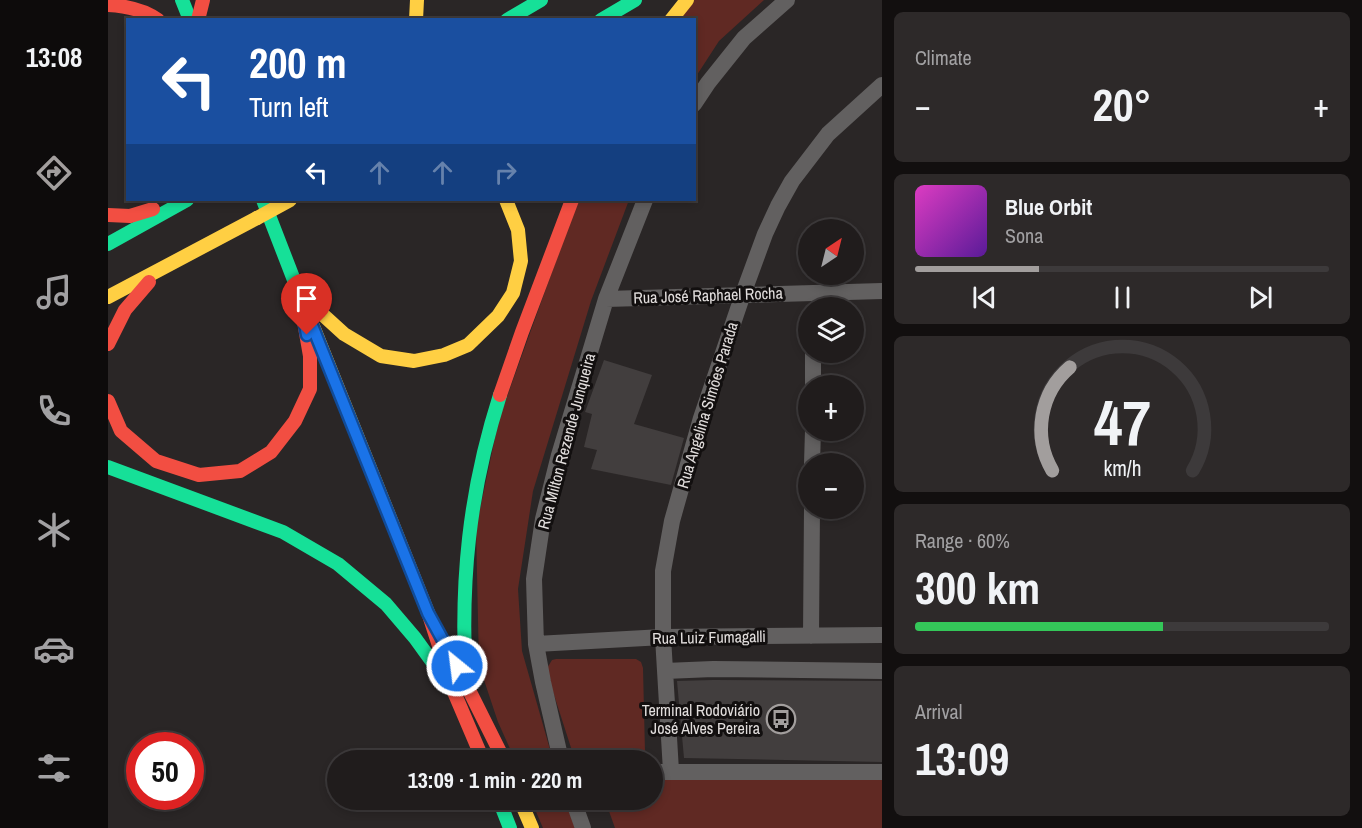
<!DOCTYPE html>
<meta charset="utf-8">
<style>
body{margin:0;font-family:"Archivo Narrow",sans-serif;background:#2d2929;color:#f1f3f6;height:100vh;display:flex;flex-direction:column;font-size:22px;white-space:nowrap}
*{box-sizing:border-box;margin:0}
p{font-size:20px;color:#a2a1a3}
.icon{flex:none;width:33px;height:33px;fill:none;stroke:currentColor;stroke-width:2;stroke-linecap:round;stroke-linejoin:round}
.map{position:relative;flex:1;overflow:hidden}
.panel{display:flex;flex-direction:column;gap:12px;padding:12px;background:#120f0f;width:480px}
.panel>*{flex:none}
.guide{position:absolute;left:18px;top:18px;width:570px;height:183px;border-radius:0px;box-shadow:0 3px 9px #0003,0 0 0 2px #3d3a3b;background:#1a4fa0;color:#fff;overflow:hidden}
.needle{width:39px;rotate:35deg}
.fabs{position:absolute;left:690px;top:219px;display:grid;gap:12px}
.fabs a{display:grid;place-items:center;width:66px;height:66px;border-radius:50%;background:#201c1c;box-shadow:0 3px 9px #0003,0 0 0 2px #3d3a3b;font-size:30px}
.speed{position:absolute;left:18px;top:732px;display:flex;gap:12px;font-size:30px;font-weight:700;text-align:center}
.speed>*{display:grid;place-content:center;width:78px;height:78px;border-radius:50%;background:#201c1c;box-shadow:0 3px 9px #0003,0 0 0 2px #3d3a3b;line-height:1}
.speed .limit{border:9px solid #d22;background:#fff;color:#111}
.pin{position:absolute;display:grid;place-items:center;width:51px;height:51px;color:#fff;margin:-62px -26px;border-radius:50% 50% 50% 0;rotate:-45deg;box-shadow:0 0 6px #0007}
.pin .icon{rotate:45deg}
.me{position:absolute;width:66px;margin:-33px;rotate:331deg;stroke-linejoin:round;filter:drop-shadow(0 0 4px #0008)}
.turn{display:flex;align-items:center;gap:21px;height:126px;padding:0 24px;font-size:27px}
.turn .icon{width:78px;height:78px;stroke-width:2.5}
.turn b{display:block;font-size:42px;line-height:51px}
.lanes{display:flex;align-items:center;height:57px;padding:0 24px;background:#0003;justify-content:center;gap:30px;direction:ltr}
.lanes .off{opacity:.35}
.big{font-size:45px;font-weight:800;line-height:1.1}
.panel .card{flex:1;display:flex;flex-direction:column;justify-content:center;gap:9px;min-width:0;padding:0 21px;border-radius:9px;background:#2d2929}
.panel .dial{align-items:center;gap:0}
.dial svg{height:156px;overflow:visible;fill:none;stroke:#3d3a3b;stroke-width:7;stroke-linecap:round;text-anchor:middle}
.dial text{fill:#f1f3f6;stroke:none}
.song{display:flex;align-items:center;gap:18px}
.cover{width:72px;height:72px;border-radius:9px;background:linear-gradient(135deg,hsl(310 70% 55%),hsl(270 70% 35%))}
.played{height:6px;border-radius:3px;background:linear-gradient(90deg,#a29e9d 30%,#3d3a3b 30%)}
.keys{display:flex;justify-content:space-around;direction:ltr}
.heat{display:flex;justify-content:space-between;align-items:center;font-size:33px;direction:ltr}
.charge{height:9px;border-radius:4px;background:linear-gradient(90deg,#34c759 60%,#3d3a3b 0)}
.trip{position:absolute;left:219px;top:750px;width:336px;height:60px;border-radius:30px;background:#201c1c;box-shadow:0 3px 9px #0003,0 0 0 2px #3d3a3b;font-weight:800;line-height:60px;text-align:center}
main{display:flex;flex:1;min-height:0}
.dock{display:flex;flex-direction:column;width:108px;justify-content:space-around;align-items:center;background:#0d0b0b;color:#a2a1a3}
.dock .icon{width:42px;height:42px}
.dock .selected{color:#a29e9d}
.dock b{font-size:27px;color:#f1f3f6}
.map>svg:first-child{display:block}
.green{fill:#602923}
.building{fill:#423e3e}
.lines{fill:none;stroke-linecap:round;stroke-linejoin:round}
.street{stroke:#626060;stroke-width:16}
.fast{stroke:#16e098;stroke-width:14}
.slow{stroke:#ffcf43;stroke-width:14}
.jam{stroke:#f24e42;stroke-width:14}
.slow-bridge{stroke:#ffcf43;stroke-width:14}
.route-casing{stroke:#114b97;stroke-width:15}
.route{stroke:#1a73e8;stroke-width:10}
.labels{text-anchor:middle;stroke-width:6;stroke-linejoin:round;paint-order:stroke}
.street-label{font-size:16px;fill:#e2dedd;stroke:#120f0f}
.poi-label{font-size:16px;fill:#e2dedd;stroke:#120f0f;text-anchor:end}
</style>
<main>
<nav class="dock">
<b>13:08</b>
<svg class="icon selected" aria-label="directions" viewBox="0 0 24 24"><path d="M12 3l9 9-9 9-9-9zM9 14v-3h6M13 9l2 2-2 2"/></svg>
<svg class="icon" aria-label="music" viewBox="0 0 24 24"><path d="M9 18V5l10-2v13"/><circle cx="6" cy="18" r="3"/><circle cx="16" cy="16" r="3"/></svg>
<svg class="icon" aria-label="phone" viewBox="0 0 24 24"><path d="M5 4h4l2 5-3 2q2 4 5 5l2-3 5 2v4C11 20 4 13 5 4z"/></svg>
<svg class="icon" aria-label="climate" viewBox="0 0 24 24"><path d="M12 3v18M4 7l16 10M4 17L20 7"/></svg>
<svg class="icon" aria-label="car" viewBox="0 0 24 24"><path d="M5 17H2v-5l4-1 3-4h7l3 4 3 1v5h-3M9 17h6M6 11h13"/><circle cx="7" cy="17" r="2"/><circle cx="17" cy="17" r="2"/></svg>
<svg class="icon" aria-label="filters" viewBox="0 0 24 24"><path d="M4 7h16M4 17h16"/><circle cx="9" cy="7" r="2"/><circle cx="15" cy="17" r="2"/></svg>
</nav>
<div class="map">
<svg width="774" height="828" viewBox="0 0 774 828">
<rect width="100%" height="100%" fill="#2a2626"/>
<path class="green" d="M586,0h70l-45,41 -24,37 -1,-58h-16z
M470,200h51l-38,101 -58,190 -15,98 4,62 31,109h-38l-17,-38 -19,-57 -3,-137 23,-109z
M448,659h80l5,3 2,6 2,84 -5,7 -63,1 -3,-3 -28,-87 6,-10z
M545,779h229v49h-267l-10,-28h47z
M423,800h34l10,28h-32z"/>
<path class="building" d="M496,360l48,15 -18,49 50,14 -13,47 -80,-16 6,-19 -13,-3 8,-33 -7,-2z
M605,680l169,1v81l-198,-4 -7,-77z"/>
<g class="lines">
<path class="street" d="M586,104l14,-21 36,-45 43,-38
M498,299l276,-8
M705,386v-34
M704,464l1,-34
M703,636l1,-128
M428,644l127,-7 219,-2
M557,671l48,-2 169,2
M453,760l-18,-78 -7,-38 -2,-65 9,-60 16,-64 47,-156 39,-99
M563,771l-8,-134v-66l9,-50 29,-103 42,-124 22,-60 13,-28 14,-25 36,-47 54,-49
M544,772h230
M465,800l10,28"/>
<path class="fast" d="M74,0l8,20
M399,20l34,-20
M493,20l34,-20
M155,200l36,93
M0,244l79,-44
M0,467l175,65 55,32 48,40 29,34 39,54
M358,683c-6,-101 3,-191 34,-288
M391,800l11,28"/>
<path class="slow" d="M308,20l1,-20
M563,20l16,-20
M191,293l45,41 37,22 33,5 30,-6 24,-10 30,-29 15,-23 8,-32 -3,-31 -12,-30
M0,297l149,-79
M205,326l116,289
M412,800l12,28"/>
<path class="jam" d="M0,5c18,1 35,4 50,15
M90,20l5,-20
M0,215l22,1 23,-7
M0,344l17,-34 24,-28
M392,395l22,-63 50,-132
M0,401l13,30 35,30 43,14 41,-4 31,-19 24,-31 15,-32v-33l-11,-63
M321,615l25,77 29,68
M352,672l44,88"/>
<path class="slow-bridge" d="M149,218l33,-18"/>
</g>
<g class="lines">
<g class="route-casing">
<path id="route" d="M199,335l-8,-42 129,320 29,53"/>
</g>
<use href="#route" class="route"/>
</g>
<defs>
<g id="bus-ring" transform="scale(1.5)"><circle r="9.5" fill="#120f0f" stroke="#a29e9d" stroke-width="1.5"/><path d="M-5-6H5V4H4V6H2V4H-2V6H-4V4H-5ZM-3.5-4V0h7V-4ZM-3.5 1.2v1.5H-2V1.2ZM2 1.2v1.5H3.5V1.2Z" fill="#a29e9d"/></g>
</defs>
<g fill-rule="evenodd">
<use href="#bus-ring" x="673" y="719"/>
</g>
<g class="labels">
<g class="street-label">
<text transform="translate(600 295) rotate(-2)" y="6">Rua José Raphael Rocha</text>
<text transform="translate(599 405) rotate(-73)" y="6">Rua Angelina Simões Parada</text>
<text transform="translate(458 441) rotate(-75)" y="6">Rua Milton Rezende Junqueira</text>
<text transform="translate(601 637) rotate(-1)" y="6">Rua Luiz Fumagalli</text>
</g>
<g class="poi-label">
<text x="652" y="716">Terminal Rodoviário<tspan x="652" dy="18">José Alves Pereira</tspan></text>
</g>
</g>
</svg>
<div class="fabs">
<a><svg class="needle" viewBox="-14 -14 28 28"><path d="M0-13l5 13h-10z" fill="#e53935"/><path d="M0 13l5-13h-10z" fill="#a2a1a3"/></svg></a>
<a><svg class="icon" aria-label="layers" viewBox="0 0 24 24"><path d="M12 4l9 5-9 5-9-5zM3 14l9 5 9-5"/></svg></a>
<a>+</a>
<a>−</a>
</div>
<div class="speed"><div class="limit">50</div></div>
<div class="pin" style="left:199px;top:335px;background:#d93025"><svg class="icon" aria-label="arrive" viewBox="0 0 24 24"><path d="M6 21V4h12l-3 4 3 4H6"/></svg></div>
<svg class="me" style="left:349px;top:666px" viewBox="-20 -20 40 40"><circle r="17" fill="#1a73e8" stroke="#fff" stroke-width="3"/><path d="M0-11L8 9 0 5-8 9z" fill="#fff"/></svg>
<div class="trip">13:09 · 1 min · 220 m</div>
<div class="guide">
<div class="turn"><svg class="icon" aria-label="left" viewBox="0 0 24 24"><path d="M17 20v-9H6M10 6l-5 5 5 5"/></svg><div><b>200 m</b>Turn left</div></div>
<div class="lanes"><svg class="icon" aria-label="left" viewBox="0 0 24 24"><path d="M17 20v-9H6M10 6l-5 5 5 5"/></svg><svg class="icon off" aria-label="ahead" viewBox="0 0 24 24"><path d="M12 20V5M6 11l6-6 6 6"/></svg><svg class="icon off" aria-label="ahead" viewBox="0 0 24 24"><path d="M12 20V5M6 11l6-6 6 6"/></svg><svg class="icon off" aria-label="right" viewBox="0 0 24 24"><path d="M7 20v-9h11M14 6l5 5-5 5"/></svg></div>
</div>
</div>
<section class="panel">
<div class="card"><p>Climate</p>
<div class="heat"><a>−</a><b class="big">20°</b><a>+</a></div>
</div>
<div class="card">
<div class="song"><i class="cover"></i><div><b>Blue Orbit</b><p>Sona</p></div></div>
<div class="played"></div>
<div class="keys"><svg class="icon" aria-label="previous" viewBox="0 0 24 24"><path d="M18 5L8 12l10 7zM5 5v14"/></svg><svg class="icon" aria-label="pause" viewBox="0 0 24 24"><path d="M8 5v14M16 5v14"/></svg><svg class="icon" aria-label="next" viewBox="0 0 24 24"><path d="M6 5l10 7-10 7zM19 5v14"/></svg></div>
</div>
<div class="card dial"><svg viewBox="0 0 100 80">
<path d="M14 69A42 42 0 1 1 86 69"/>
<path d="M14 69A42 42 0 0 1 23 16" stroke="#a29e9d"/>
<text x="50" y="56" font-size="32" font-weight="700">47</text>
<text x="50" y="72" font-size="11">km/h</text>
</svg></div>
<div class="card"><p>Range · 60%</p><b class="big">300 km</b><div class="charge"></div></div>
<div class="card"><p>Arrival</p><b class="big">13:09</b></div>
</section>
</main>
